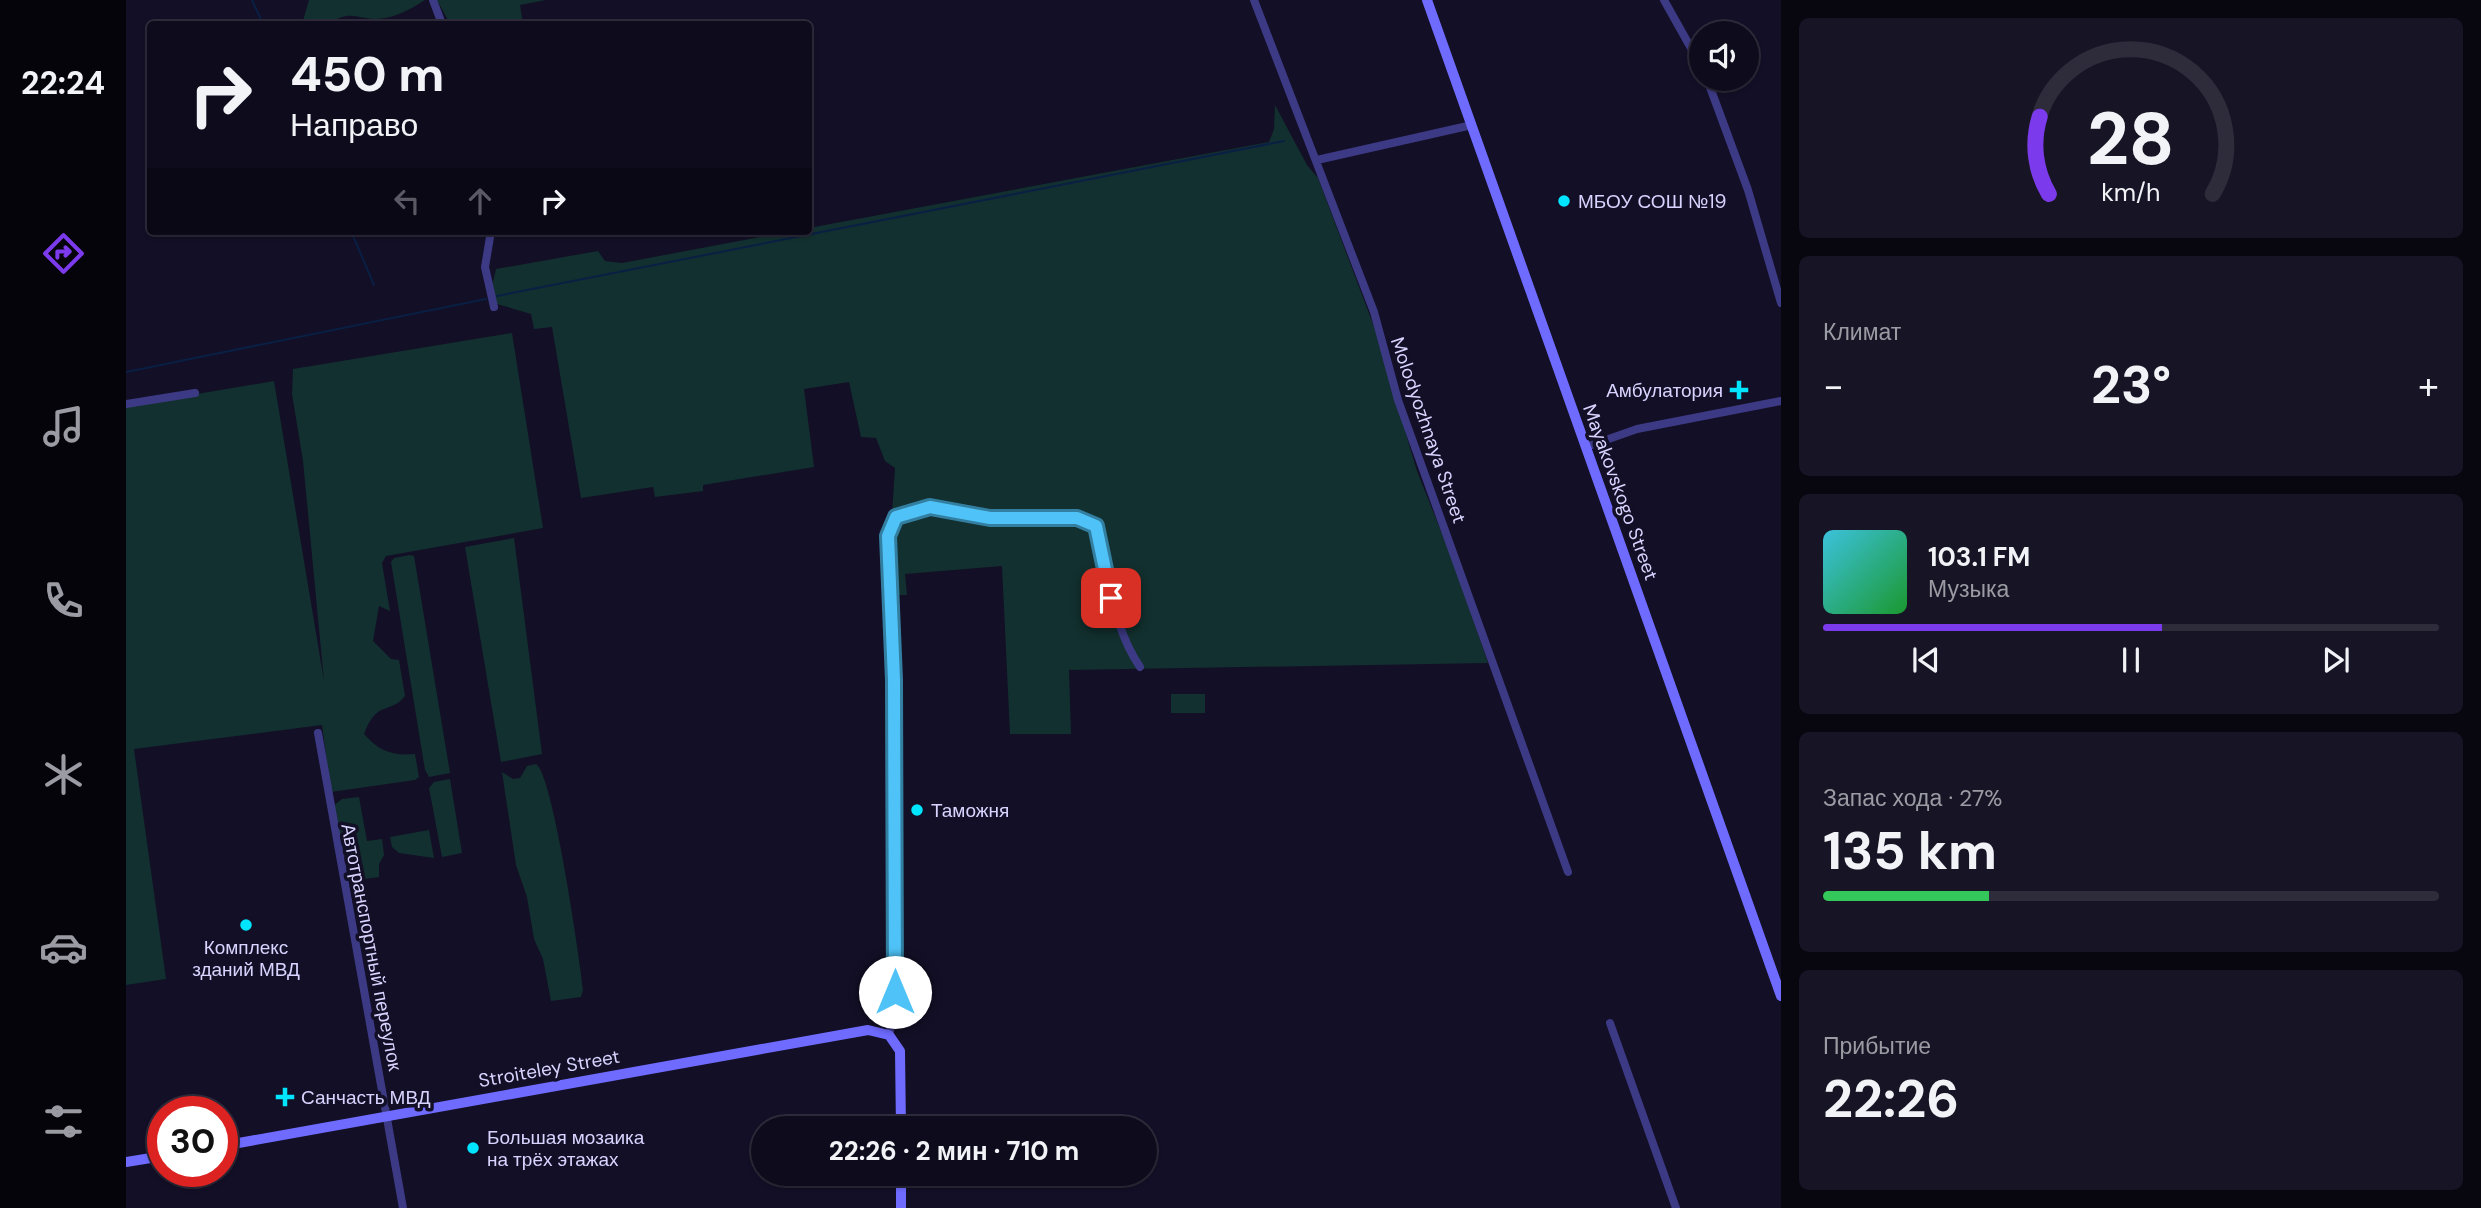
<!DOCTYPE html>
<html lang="ru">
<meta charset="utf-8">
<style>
body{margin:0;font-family:"DM Sans",sans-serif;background:#171425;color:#f1f3f6;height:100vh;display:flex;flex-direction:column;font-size:26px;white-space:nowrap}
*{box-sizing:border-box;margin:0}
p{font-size:23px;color:#9b9ba3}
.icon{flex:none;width:38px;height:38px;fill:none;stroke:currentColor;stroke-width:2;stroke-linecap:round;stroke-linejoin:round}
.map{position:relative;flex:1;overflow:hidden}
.details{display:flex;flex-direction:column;gap:18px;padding:18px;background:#08060f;width:700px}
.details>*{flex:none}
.guide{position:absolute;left:21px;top:21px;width:665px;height:214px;border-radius:7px;box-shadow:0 2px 5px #0004,0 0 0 2px #2e2b3b;background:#0e0b1c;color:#f1f3f6;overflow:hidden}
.buttons{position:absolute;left:1563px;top:21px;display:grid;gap:14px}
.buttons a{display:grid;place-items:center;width:70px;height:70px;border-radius:50%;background:#0e0b1c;box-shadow:0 2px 5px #0004,0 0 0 2px #2e2b3b;font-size:35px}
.speed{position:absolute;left:21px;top:1096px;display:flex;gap:14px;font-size:35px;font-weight:700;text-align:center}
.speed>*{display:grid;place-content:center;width:91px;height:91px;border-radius:50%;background:#0e0b1c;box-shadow:0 2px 5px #0004,0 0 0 2px #2e2b3b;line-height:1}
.speed .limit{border:10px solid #d22;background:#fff;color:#111}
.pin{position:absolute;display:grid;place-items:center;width:60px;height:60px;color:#fff;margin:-30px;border-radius:14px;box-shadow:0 4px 10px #0006}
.me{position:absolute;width:77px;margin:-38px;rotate:0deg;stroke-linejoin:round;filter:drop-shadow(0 0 5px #0008)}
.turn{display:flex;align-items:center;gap:24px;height:147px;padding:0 28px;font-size:32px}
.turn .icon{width:91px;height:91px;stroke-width:2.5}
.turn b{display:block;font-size:49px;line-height:60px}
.lanes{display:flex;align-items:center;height:66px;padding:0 28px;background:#0003;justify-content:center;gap:35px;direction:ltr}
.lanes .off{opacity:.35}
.big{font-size:52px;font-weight:700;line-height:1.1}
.details .widget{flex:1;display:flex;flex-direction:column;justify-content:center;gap:10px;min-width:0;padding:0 24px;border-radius:10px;background:#171425}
.details .dial{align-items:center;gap:0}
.dial svg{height:182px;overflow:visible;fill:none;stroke:#2e2b3b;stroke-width:7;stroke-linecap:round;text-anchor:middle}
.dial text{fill:#f1f3f6;stroke:none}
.song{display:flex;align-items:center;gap:21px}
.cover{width:84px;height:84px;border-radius:10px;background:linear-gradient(135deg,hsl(190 70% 55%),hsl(130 70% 35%))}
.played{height:7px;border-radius:4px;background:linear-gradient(90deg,#7c3aed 55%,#2e2b3b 55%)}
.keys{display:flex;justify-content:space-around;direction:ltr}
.heat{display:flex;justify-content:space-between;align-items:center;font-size:38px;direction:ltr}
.charge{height:10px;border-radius:5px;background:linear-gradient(90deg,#34c759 27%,#2e2b3b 0)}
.trip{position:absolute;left:625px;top:1116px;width:406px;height:70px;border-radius:35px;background:#0e0b1c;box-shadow:0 2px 5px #0004,0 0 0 2px #2e2b3b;font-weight:700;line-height:70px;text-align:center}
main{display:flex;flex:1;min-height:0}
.menu{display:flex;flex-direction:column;width:126px;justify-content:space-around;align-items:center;background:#06040b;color:#9b9ba3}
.menu .icon{width:49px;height:49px}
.menu .active{color:#7c3aed}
.menu b{font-size:32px;color:#f1f3f6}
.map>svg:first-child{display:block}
.green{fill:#12302f}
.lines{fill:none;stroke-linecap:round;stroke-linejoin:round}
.stream{stroke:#0a1f44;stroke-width:2}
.street{stroke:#3d3a85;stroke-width:8}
.secondary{stroke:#6f6bff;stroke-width:10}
.route-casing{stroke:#337fa1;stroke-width:18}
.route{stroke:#4fc3f7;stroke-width:12}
.poi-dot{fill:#00e5ff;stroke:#130f26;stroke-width:2.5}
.labels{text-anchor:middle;stroke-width:7;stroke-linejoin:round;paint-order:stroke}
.poi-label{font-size:19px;fill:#d9d4ff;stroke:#130f26;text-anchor:start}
.street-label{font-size:19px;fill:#d9d4ff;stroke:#130f26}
</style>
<main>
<nav class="menu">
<b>22:24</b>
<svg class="icon active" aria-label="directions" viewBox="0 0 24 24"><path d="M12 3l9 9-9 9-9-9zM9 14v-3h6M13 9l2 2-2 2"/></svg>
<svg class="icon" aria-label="music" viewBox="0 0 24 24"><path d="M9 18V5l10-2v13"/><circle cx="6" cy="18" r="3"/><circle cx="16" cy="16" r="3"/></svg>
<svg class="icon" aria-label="phone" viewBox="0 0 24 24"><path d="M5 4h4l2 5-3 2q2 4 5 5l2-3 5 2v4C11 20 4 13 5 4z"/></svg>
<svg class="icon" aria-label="climate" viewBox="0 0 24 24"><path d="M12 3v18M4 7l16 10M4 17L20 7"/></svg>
<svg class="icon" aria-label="car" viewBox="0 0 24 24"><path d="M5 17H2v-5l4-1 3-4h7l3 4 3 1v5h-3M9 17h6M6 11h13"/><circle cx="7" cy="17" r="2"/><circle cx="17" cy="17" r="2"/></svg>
<svg class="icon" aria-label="filters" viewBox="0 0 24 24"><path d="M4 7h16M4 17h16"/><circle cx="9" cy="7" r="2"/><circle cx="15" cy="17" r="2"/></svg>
</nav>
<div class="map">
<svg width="1655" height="1208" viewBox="0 0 1655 1208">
<rect width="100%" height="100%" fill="#130f26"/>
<path class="green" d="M183,0h116c-14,9 -30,18 -48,19 -20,0 -29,-10 -47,5h-28z
M311,0h109l-26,5 3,19h-73z
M1149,105l32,60 11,13 55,146 44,147 37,93 34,99 -419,7 2,64h-61l-8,-168 -97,8 2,21h-12l-4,-64 4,-63 -10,-7 -9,-23 -15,-1 -12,-55 -45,7 10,78 -111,18v6l-48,6 -2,-10 -72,11 -29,-171 -18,2 -3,-15 -34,-10 -5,-18 4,-17 102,-18 7,10 17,2 170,-32h16l1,-3 460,-86 5,-13z
M386,333l31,195 -157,28 -4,7 8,48 -11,-5 -6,35 18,18 8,1 6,36c-13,18 -28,3 -41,38 15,17 28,22 51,20l4,23 -4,3 -84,12 -9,-67 -188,24 32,230 -40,6v-579l148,-25 50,300 -21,-220 -11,-67 1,-25z
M388,538l28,216 -41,8 -36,-215z
M284,555l4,1 36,217 -21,4 -4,-7 -34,-208 3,-4z
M1045,694h34v19h-34z
M410,764c17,10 44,196 47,226l-2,7 -30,4 -8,-42 -9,-20 -7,-42 -11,-32 -14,-93 11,7 7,-1 7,-12z
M324,779l12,74 -20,4 -13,-69 5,-6z
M233,797l8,44 15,-2 2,16 -5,9v13l-22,3 -8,-3 -16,-71 9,-7z
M303,830l5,28 -35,-5 -7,-6 -2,-10z"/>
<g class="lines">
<path class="stream" d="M126,0l11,24
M225,231l23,54
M371,296l787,-155
M0,372l360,-73"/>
<path class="street" d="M307,0l9,24
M1128,0l120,312 24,88 170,472
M1538,0l37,66
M1581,79l41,111 33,113
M1191,160l155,-35
M365,231l-6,36 9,40
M0,404l69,-11
M1460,447l51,-18 144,-28
M192,733l85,475
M1484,1023l66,185
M763,1035c14,-54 6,-115 5,-170 0,-109 0,-219 -6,-329l8,-19 34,-10 60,11h87l19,7c15,49 14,98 44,142"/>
<path class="secondary" d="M1301,0l354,996
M96,1146l646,-116 21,5 11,16 1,78
M0,1162l37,-6
M775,1174v34"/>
</g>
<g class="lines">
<g class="route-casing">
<path id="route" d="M769,992l-1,-312 -6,-144 8,-19 34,-10 60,11h87l19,8 15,72"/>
</g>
<use href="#route" class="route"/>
</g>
<g class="poi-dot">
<circle cx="1438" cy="201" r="7"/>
<path d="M1609.5 379.5h7v7h7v7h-7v7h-7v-7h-7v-7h7z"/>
<circle cx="791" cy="810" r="7"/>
<circle cx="120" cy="925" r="7"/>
<path d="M155.5 1086.5h7v7h7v7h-7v7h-7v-7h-7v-7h7z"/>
<circle cx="347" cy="1148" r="7"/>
</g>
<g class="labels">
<g class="poi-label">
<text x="1452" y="208">МБОУ СОШ №19</text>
<text x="1597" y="397" text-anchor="end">Амбулатория</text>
<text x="805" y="817">Таможня</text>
<text x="120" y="954" text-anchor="middle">Комплекс<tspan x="120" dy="22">зданий МВД</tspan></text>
<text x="175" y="1104">Санчасть МВД</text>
<text x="361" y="1144">Большая мозаика<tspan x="361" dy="22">на трёх этажах</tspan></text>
</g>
<g class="street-label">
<text transform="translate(1303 430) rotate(71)" y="7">Molodyozhnaya Street</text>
<text transform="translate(1495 492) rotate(70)" y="7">Mayakovskogo Street</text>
<text transform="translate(246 947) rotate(79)" y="7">Автотранспортный переулок</text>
<text transform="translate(423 1068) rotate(-10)" y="7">Stroiteley Street</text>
</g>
</g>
</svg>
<div class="buttons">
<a><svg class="icon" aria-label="sound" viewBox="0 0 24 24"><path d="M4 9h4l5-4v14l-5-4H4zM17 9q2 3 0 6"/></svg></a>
</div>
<div class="speed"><div class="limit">30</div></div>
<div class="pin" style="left:985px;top:598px;background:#d93025"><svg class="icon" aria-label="arrive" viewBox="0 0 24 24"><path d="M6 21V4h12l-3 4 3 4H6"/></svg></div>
<svg class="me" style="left:769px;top:992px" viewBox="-20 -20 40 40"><circle r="19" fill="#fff"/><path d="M0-13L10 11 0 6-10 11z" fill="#4fc3f7"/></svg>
<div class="trip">22:26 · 2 мин · 710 m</div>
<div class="guide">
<div class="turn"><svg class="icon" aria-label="right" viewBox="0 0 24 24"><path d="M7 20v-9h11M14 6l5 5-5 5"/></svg><div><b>450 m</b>Направо</div></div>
<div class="lanes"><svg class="icon off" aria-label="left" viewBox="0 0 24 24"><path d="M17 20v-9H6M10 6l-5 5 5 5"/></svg><svg class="icon off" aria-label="ahead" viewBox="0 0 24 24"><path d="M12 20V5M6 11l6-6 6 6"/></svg><svg class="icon" aria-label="right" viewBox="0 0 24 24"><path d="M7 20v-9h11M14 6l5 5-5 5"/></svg></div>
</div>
</div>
<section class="details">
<div class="widget dial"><svg viewBox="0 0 100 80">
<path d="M14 69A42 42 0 1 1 86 69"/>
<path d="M14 69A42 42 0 0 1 10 35" stroke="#7c3aed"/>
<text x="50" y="56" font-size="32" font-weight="700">28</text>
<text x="50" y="72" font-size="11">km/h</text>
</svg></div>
<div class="widget"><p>Климат</p>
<div class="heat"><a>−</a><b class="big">23°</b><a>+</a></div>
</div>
<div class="widget">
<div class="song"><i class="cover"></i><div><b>103.1 FM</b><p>Музыка</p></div></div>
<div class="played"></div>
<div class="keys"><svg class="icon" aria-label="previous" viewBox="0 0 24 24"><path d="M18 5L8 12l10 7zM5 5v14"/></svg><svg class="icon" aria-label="pause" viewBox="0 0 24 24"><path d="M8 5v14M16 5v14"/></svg><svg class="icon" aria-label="next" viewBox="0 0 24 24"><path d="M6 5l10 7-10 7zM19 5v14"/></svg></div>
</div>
<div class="widget"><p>Запас хода · 27%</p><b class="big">135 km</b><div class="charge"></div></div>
<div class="widget"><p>Прибытие</p><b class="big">22:26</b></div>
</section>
</main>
